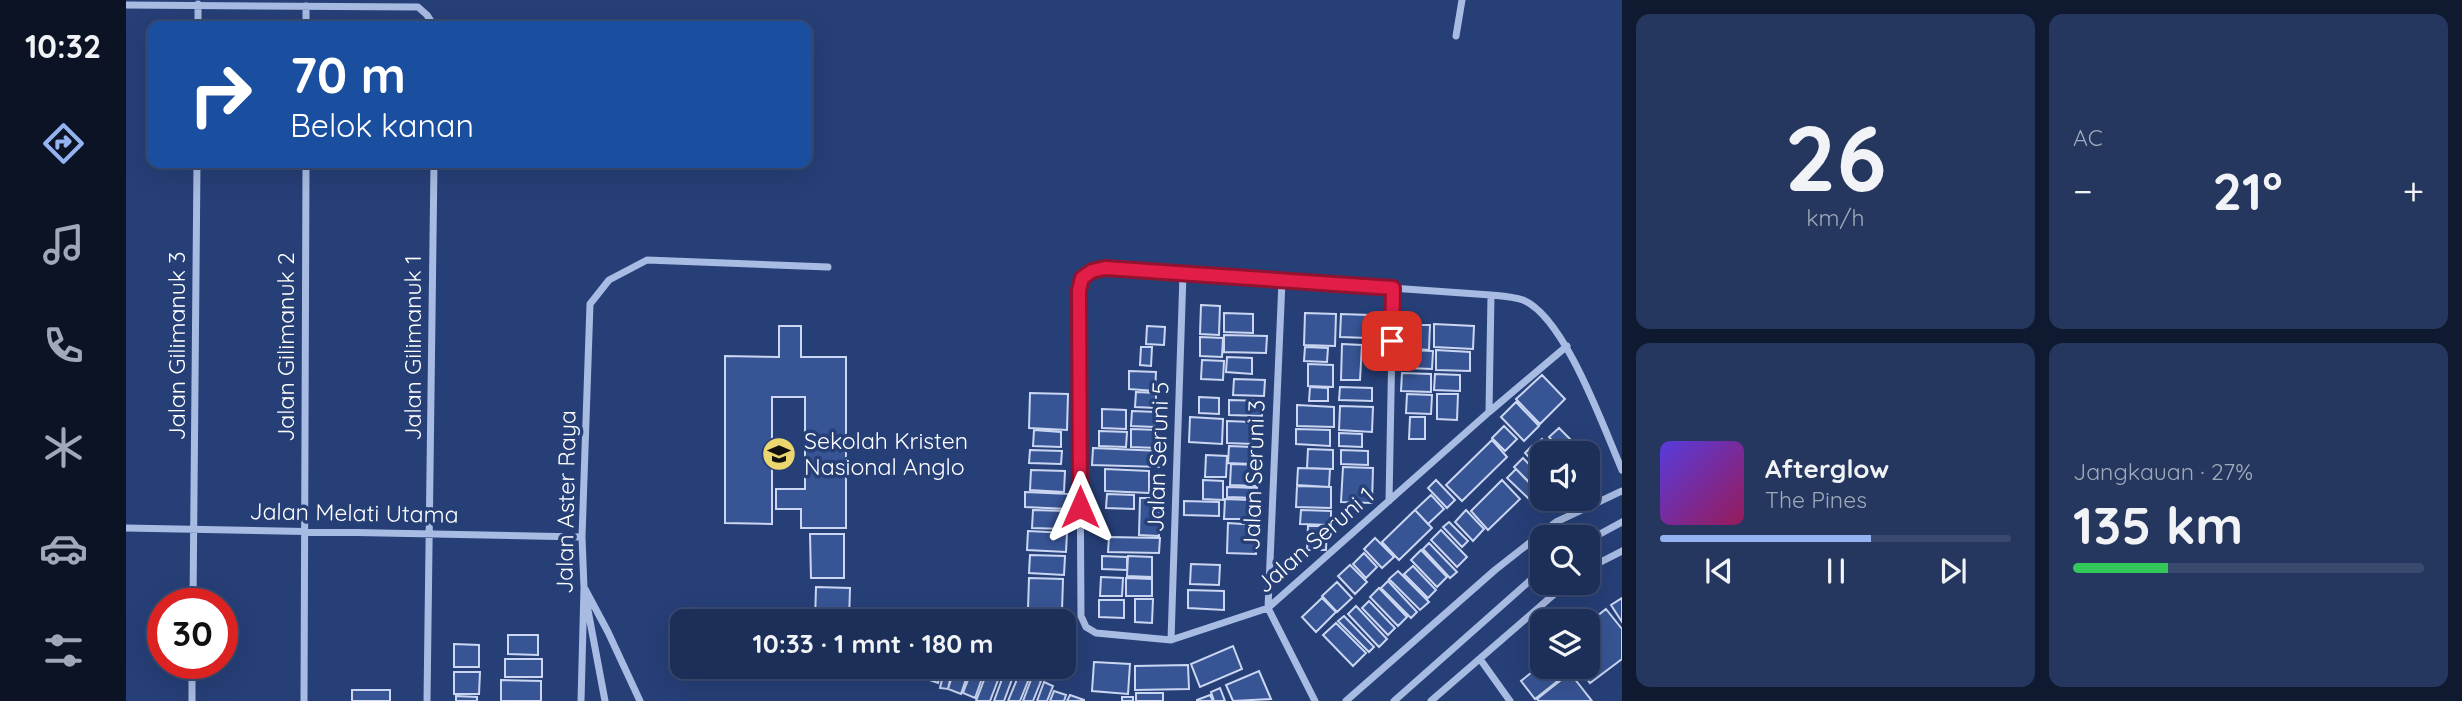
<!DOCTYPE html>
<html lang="id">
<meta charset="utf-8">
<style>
body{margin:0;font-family:Quicksand,sans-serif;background:#25375f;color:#f1f3f6;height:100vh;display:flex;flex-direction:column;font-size:26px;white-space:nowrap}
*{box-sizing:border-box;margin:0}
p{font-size:23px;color:#a0a9ba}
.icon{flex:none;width:38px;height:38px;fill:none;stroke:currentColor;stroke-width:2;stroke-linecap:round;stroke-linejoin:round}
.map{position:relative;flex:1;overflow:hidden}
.drawer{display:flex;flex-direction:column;gap:14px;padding:14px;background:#0f1a31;width:840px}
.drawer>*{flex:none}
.top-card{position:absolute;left:21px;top:21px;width:665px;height:147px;border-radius:14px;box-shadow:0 7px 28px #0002,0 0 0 2px #3a4a6f;background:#1a4fa0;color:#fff;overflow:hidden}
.controls{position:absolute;left:1404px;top:441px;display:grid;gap:14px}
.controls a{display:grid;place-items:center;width:70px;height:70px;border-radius:14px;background:#1c2f59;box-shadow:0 7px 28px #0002,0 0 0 2px #3a4a6f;font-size:35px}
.speed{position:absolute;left:21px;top:588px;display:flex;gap:14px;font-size:35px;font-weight:700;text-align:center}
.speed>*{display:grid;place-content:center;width:91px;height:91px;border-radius:50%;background:#1c2f59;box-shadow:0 7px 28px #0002,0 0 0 2px #3a4a6f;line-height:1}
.speed .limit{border:10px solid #d22;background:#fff;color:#111}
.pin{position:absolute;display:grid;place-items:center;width:60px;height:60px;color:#fff;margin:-30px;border-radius:14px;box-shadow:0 4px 10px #0006}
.me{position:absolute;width:77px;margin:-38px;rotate:0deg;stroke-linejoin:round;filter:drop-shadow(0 0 5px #0008)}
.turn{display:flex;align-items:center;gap:24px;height:147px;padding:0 28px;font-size:32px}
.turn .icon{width:91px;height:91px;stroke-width:2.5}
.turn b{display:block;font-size:49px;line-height:60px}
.big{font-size:52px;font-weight:700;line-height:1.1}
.drawer .widget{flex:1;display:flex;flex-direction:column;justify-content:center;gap:10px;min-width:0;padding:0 24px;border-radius:14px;background:#25375f}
.drawer .dial{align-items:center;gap:0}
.dial b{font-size:91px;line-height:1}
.song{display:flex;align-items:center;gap:21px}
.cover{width:84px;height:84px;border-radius:10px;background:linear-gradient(135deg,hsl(250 70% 55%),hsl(330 70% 35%))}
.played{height:7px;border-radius:4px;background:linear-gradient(90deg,#95b2f1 60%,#3a4a6f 60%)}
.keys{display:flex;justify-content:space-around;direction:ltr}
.heat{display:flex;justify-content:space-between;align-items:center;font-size:38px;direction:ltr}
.charge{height:10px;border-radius:5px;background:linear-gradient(90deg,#34c759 27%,#3a4a6f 0)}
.drawer .tiles{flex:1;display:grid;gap:14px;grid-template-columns:repeat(2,1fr)}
.trip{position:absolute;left:544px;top:609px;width:406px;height:70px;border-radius:14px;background:#1c2f59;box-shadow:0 7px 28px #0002,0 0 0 2px #3a4a6f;font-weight:700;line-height:70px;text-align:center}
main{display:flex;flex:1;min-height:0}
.dock{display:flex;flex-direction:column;width:126px;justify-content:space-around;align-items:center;background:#0b1324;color:#a0a9ba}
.dock .icon{width:49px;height:49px}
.dock .on{color:#95b2f1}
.dock b{font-size:32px;color:#f1f3f6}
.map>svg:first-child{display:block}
.building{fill:#375494;stroke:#cbd7f2;stroke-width:2}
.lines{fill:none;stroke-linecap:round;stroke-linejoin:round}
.minor{stroke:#a8bbe2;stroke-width:7}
.route-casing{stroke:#92132f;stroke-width:18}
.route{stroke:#e11d48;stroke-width:12}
.labels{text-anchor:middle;stroke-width:7;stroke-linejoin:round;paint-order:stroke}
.street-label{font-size:23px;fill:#fff;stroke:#263f77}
.poi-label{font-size:23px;fill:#fff;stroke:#263f77;text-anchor:start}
</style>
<main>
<nav class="dock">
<b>10:32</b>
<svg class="icon on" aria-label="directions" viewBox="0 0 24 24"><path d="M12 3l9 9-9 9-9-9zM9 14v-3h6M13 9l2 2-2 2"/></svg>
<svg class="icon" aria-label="music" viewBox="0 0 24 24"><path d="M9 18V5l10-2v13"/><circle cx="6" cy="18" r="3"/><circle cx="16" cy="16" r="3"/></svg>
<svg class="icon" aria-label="phone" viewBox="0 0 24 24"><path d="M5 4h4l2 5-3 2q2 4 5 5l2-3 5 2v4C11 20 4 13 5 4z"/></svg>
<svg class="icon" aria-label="climate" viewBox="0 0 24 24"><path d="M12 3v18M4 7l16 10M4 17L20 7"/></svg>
<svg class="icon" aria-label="car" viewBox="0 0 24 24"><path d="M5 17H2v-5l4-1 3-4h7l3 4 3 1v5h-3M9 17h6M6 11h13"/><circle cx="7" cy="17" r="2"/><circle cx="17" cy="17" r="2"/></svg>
<svg class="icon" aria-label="filters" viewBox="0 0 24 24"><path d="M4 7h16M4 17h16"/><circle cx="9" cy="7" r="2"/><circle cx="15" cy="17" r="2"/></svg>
</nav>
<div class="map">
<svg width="1496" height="701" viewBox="0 0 1496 701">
<rect width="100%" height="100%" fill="#263f77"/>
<path class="building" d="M1075,305l19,1 -1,29 -19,-1z
M1098,313l29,1v19l-29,-1z
M1179,313l31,1 -1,32 -31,-1z
M1215,314l28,1 -1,23 -28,-1z
M1308,324l40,2 -1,23 -39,-2z
M1277,325h27l-1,25 -26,-2z
M653,326h22v31h45v171h-45v-19h-25v-20h29v-92h-33v127l-47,-1v-167l54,1z
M1021,326l18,1 -1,18 -18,-1z
M1098,335l43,1 -1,17 -42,-1z
M1074,337l23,1 -1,19 -22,-1z
M1216,344l20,1 -2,35h-19z
M1015,347h11l-1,19 -11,-1z
M1179,347l23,1 -1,14 -23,-1z
M1282,350l25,1 -1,18 -24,-1z
M1310,350l34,2v19l-34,-1z
M1101,357l25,1v16l-26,-2z
M1076,360l22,1 -1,19 -22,-1z
M1182,364l25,1v22l-25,-1z
M1003,371l27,1 -1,19 -26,-2z
M1276,373l29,1v18l-30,-1z
M1309,374l25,1v16l-26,-1z
M1416,375l23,24 -25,25 -24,-25z
M1108,379l31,1 -1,16 -31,-1z
M1184,387l18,1v13h-19z
M1214,387l32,1v13l-33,-1z
M1010,392l20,1v15l-21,-1z
M904,393l38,1 -1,36 -38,-2z
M1281,394l25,1 -1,19 -25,-1z
M1311,394h21l-1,26 -20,-1z
M1073,397l20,1v16l-20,-1z
M1103,400l34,1 -1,15 -33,-1z
M1390,402l23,24 -15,15 -23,-24z
M1171,405l37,2v20l-37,-1z
M1214,406l33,1 -1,25 -33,-2z
M976,409l24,1v19l-24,-1z
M1006,411l24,1 -1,15 -24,-1z
M1064,417l33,2 -1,25 -33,-2z
M1284,417h15v22h-16z
M1101,421l25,1v22l-25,-1z
M1378,426l13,13 -12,12 -13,-13z
M1433,428l19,19 -7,6h-7l-15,-16z
M1005,429l27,1 -1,18 -26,-1z
M1170,429l34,1v16l-34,-2z
M908,430l27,2v15l-28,-1z
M973,431l28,1 -1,15 -27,-1z
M1213,433l23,1v13l-23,-1z
M1416,439l13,14h-13l-7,-8z
M1366,440l15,17 -45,44 -16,-16z
M1103,446l23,1v17l-24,-1z
M1406,446l10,9v15l-17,-17z
M967,448l68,3v16l-69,-2z
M1182,449l25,1v19l-26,-1z
M904,450l32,1 -1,13 -32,-1z
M1215,450l27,1v14l-27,-1z
M1080,455l21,1 -1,21h-21z
M1397,458l19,20 -2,15 -26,-26z
M1105,464l27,1v21l-28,-1z
M1217,467l30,1 -1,35 -31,-1z
M1172,468l32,1 -1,18 -32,-2z
M979,469l44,2v22l-44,-2z
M1390,469l21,22 -8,8 -22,-21z
M905,470l34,1 -1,21 -34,-2z
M1077,480l20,1v19l-20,-1z
M1310,480l19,20 -8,8 -19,-20z
M1376,480l18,19 -32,31 -17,-19z
M1171,486l34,1v21l-35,-1z
M1101,487l30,1v10l-30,-1z
M899,492l45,2 -1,15 -44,-2z
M981,494l27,1v14l-28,-1z
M1305,495l13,14 -16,15 -13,-14z
M1014,498h20l-1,38 -20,-1z
M1099,499l25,1 -1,19h-25z
M1058,501l35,1v14l-35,-1z
M907,510l33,1 -1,18 -33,-1z
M1175,510l30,1v14l-31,-1z
M1289,510l17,18 -33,32 -17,-18z
M1340,510l18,19 -11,12 -18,-19z
M1323,522l19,19 -6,6 -19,-20z
M1102,523l29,2 -1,29 -29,-1z
M1182,526h19l-1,24h-19z
M1315,530l26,27 -10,10 -26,-27z
M902,531l39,2 -1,19 -39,-2z
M684,534h34v44h-33z
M983,537l51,1 -1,15 -51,-1z
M1249,538l19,19 -12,11 -18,-19z
M1303,543l28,29 -7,6 -27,-29z
M1295,550l26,27 -10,10 -26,-27z
M1238,553l13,14 -11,11 -13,-14z
M904,555l35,1 -1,19 -35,-2z
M976,556l25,1v13l-25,-1z
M1002,556l24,1v20l-25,-1z
M1065,564l29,1 -1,20 -29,-1z
M1224,565l17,17 -12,12 -17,-18z
M1287,566l23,24 -8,8 -24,-24z
M1272,571l31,31 -9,8 -31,-31z
M975,577l22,1 -1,18h-22z
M903,578l34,1 -1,32 -34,-2z
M1000,578l26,1v17h-26z
M1262,581l29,31 -6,6 -30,-30z
M1211,582l15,16 -15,14 -15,-16z
M690,587l34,1 -1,33h-34z
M1253,588l28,29 -9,9 -28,-29z
M1062,590l36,1v19l-36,-2z
M1196,598l14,14 -20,20 -14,-15z
M1496,598v24l-11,-17z
M1009,599h18l-1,24 -17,-1z
M973,600h25v18l-25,-1z
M1243,601l26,27 -7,7 -26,-27z
M1230,606l31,33 -8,8 -31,-33z
M1480,609l16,20v30l-32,24 -12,-16h9v-43z
M903,611l41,2 -1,19h-5v-11h-35z
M1218,616l30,31 -5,5 -31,-31z
M1210,623l30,30 -13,13 -30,-31z
M382,635h30v20l-30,-1z
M328,644l25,1v22h-25z
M1107,646l9,23 -42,18 -9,-23z
M379,659h37v18h-37z
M968,662l36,2 -2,30 -36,-3z
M1416,664v3h23l4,5 -34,27 -14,-18z
M1062,665l1,24 -54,1v-24z
M686,667h14v10h-14z
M703,667h10v10l-10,1z
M716,667h12v8h-11z
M731,667h10l1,11 -11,1z
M744,667h12v10l-12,-1z
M758,667h10v9h-10z
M770,667h14v11l-14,1z
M786,667h13l-1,10 -12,-2z
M804,667h12l-4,16 -11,-4z
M819,667h8l-5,22 -8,-1z
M829,667h15l-9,27 -13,-5z
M847,667h13l-11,31 -12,-5z
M863,667h14l-13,34h-14z
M879,671l9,3 -10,27h-10z
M1133,671l12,28 -38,2 -7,-16z
M328,672h26l-1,22h-25z
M894,672l10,4 -10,25h-12z
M1444,673l22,28h-53l-2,-2z
M906,677l9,4 -8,20h-10z
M375,680l40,1v20h-40z
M918,682l9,4 -6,15h-10z
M1094,688l5,13h-11l-3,-9z
M226,690h38v11h-38z
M928,691l12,4 -2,6h-14z
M1010,693h27v8h-27z
M944,695l14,5v1h-17z
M1084,695l3,6h-16v-1z
M330,696l21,1v4h-21z
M996,697h11v4h-11z"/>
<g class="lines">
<path class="minor" d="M0,5l292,2 9,8 7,11
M72,26v-22
M180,26v-20
M1330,36l6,-36
M1156,281l-14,327 47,93
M1441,346l-78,66 -221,196 -97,32 -75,-7 -10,-6 -5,-11 -2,-326 3,-12 10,-7 13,-3 386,27c10,1 23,2 32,5 42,17 81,129 99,170
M1363,412l2,-117
M1263,501l4,-213
M0,528l456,9
M1461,541l35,-19
M1461,569l35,-18
M459,589l23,43 32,69
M67,604l4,-441
M461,605l18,96
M1045,640l12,-366
M1354,659l30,42
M66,701v-38
M178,701l2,-538
M301,701l7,-538
M455,701l3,-113 -2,-51 8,-233 19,-24 38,-20 181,7
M1220,701l149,-131 61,-48 66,-31
M1268,701l148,-131
M1305,701l136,-118"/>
</g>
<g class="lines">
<g class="route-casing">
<path id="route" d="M954,507l-1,-217 3,-12 10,-7 13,-3 288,20 -1,53"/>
</g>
<use href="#route" class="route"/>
</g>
<defs>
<g id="school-disc" transform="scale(1.75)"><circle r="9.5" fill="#ebd76e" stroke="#263f77"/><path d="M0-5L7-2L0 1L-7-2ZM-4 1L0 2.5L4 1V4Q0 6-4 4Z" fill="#111"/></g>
</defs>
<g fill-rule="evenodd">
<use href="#school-disc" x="653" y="454"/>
</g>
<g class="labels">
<g class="street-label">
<text transform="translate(51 346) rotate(-90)" y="8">Jalan Gilimanuk 3</text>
<text transform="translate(160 347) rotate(-90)" y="8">Jalan Gilimanuk 2</text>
<text transform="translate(287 348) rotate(-90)" y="8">Jalan Gilimanuk 1</text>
<text transform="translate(1032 457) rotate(-88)" y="8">Jalan Seruni 5</text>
<text transform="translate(1128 475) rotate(-88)" y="8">Jalan Seruni 3</text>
<text transform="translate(440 502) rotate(-89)" y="8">Jalan Aster Raya</text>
<text transform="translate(228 513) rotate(1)" y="8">Jalan Melati Utama</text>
<text transform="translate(1189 540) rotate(-41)" y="8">Jalan Seruni 1</text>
</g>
<g class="poi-label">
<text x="678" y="449">Sekolah Kristen<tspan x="678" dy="26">Nasional Anglo</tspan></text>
</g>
</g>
</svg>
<div class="controls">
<a><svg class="icon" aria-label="sound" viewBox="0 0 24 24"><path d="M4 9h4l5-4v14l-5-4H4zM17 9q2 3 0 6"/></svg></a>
<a><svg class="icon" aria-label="search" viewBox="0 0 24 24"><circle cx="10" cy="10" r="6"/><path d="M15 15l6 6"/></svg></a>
<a><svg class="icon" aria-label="layers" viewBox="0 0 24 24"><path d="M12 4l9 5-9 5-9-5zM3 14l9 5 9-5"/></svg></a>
</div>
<div class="speed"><div class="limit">30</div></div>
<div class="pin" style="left:1266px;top:341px;background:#d93025"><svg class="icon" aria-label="arrive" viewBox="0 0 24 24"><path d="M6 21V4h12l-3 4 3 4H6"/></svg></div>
<svg class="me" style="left:954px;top:507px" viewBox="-20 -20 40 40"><path d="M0-17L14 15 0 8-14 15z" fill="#e11d48" stroke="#fff" stroke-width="4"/></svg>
<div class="trip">10:33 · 1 mnt · 180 m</div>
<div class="top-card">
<div class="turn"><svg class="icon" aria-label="right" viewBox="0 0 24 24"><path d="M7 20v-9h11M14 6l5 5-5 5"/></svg><div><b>70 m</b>Belok kanan</div></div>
</div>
</div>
<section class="drawer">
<div class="tiles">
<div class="widget dial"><b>26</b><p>km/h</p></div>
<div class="widget"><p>AC</p>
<div class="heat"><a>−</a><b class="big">21°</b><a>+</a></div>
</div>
<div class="widget">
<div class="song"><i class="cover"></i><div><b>Afterglow</b><p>The Pines</p></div></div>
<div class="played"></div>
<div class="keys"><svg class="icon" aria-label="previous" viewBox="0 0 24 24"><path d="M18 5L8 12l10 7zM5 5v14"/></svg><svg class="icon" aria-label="pause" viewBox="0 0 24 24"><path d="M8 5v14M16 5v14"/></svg><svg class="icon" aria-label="next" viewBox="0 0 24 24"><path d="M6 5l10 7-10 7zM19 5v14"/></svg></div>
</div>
<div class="widget"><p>Jangkauan · 27%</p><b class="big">135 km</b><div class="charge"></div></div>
</div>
</section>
</main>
